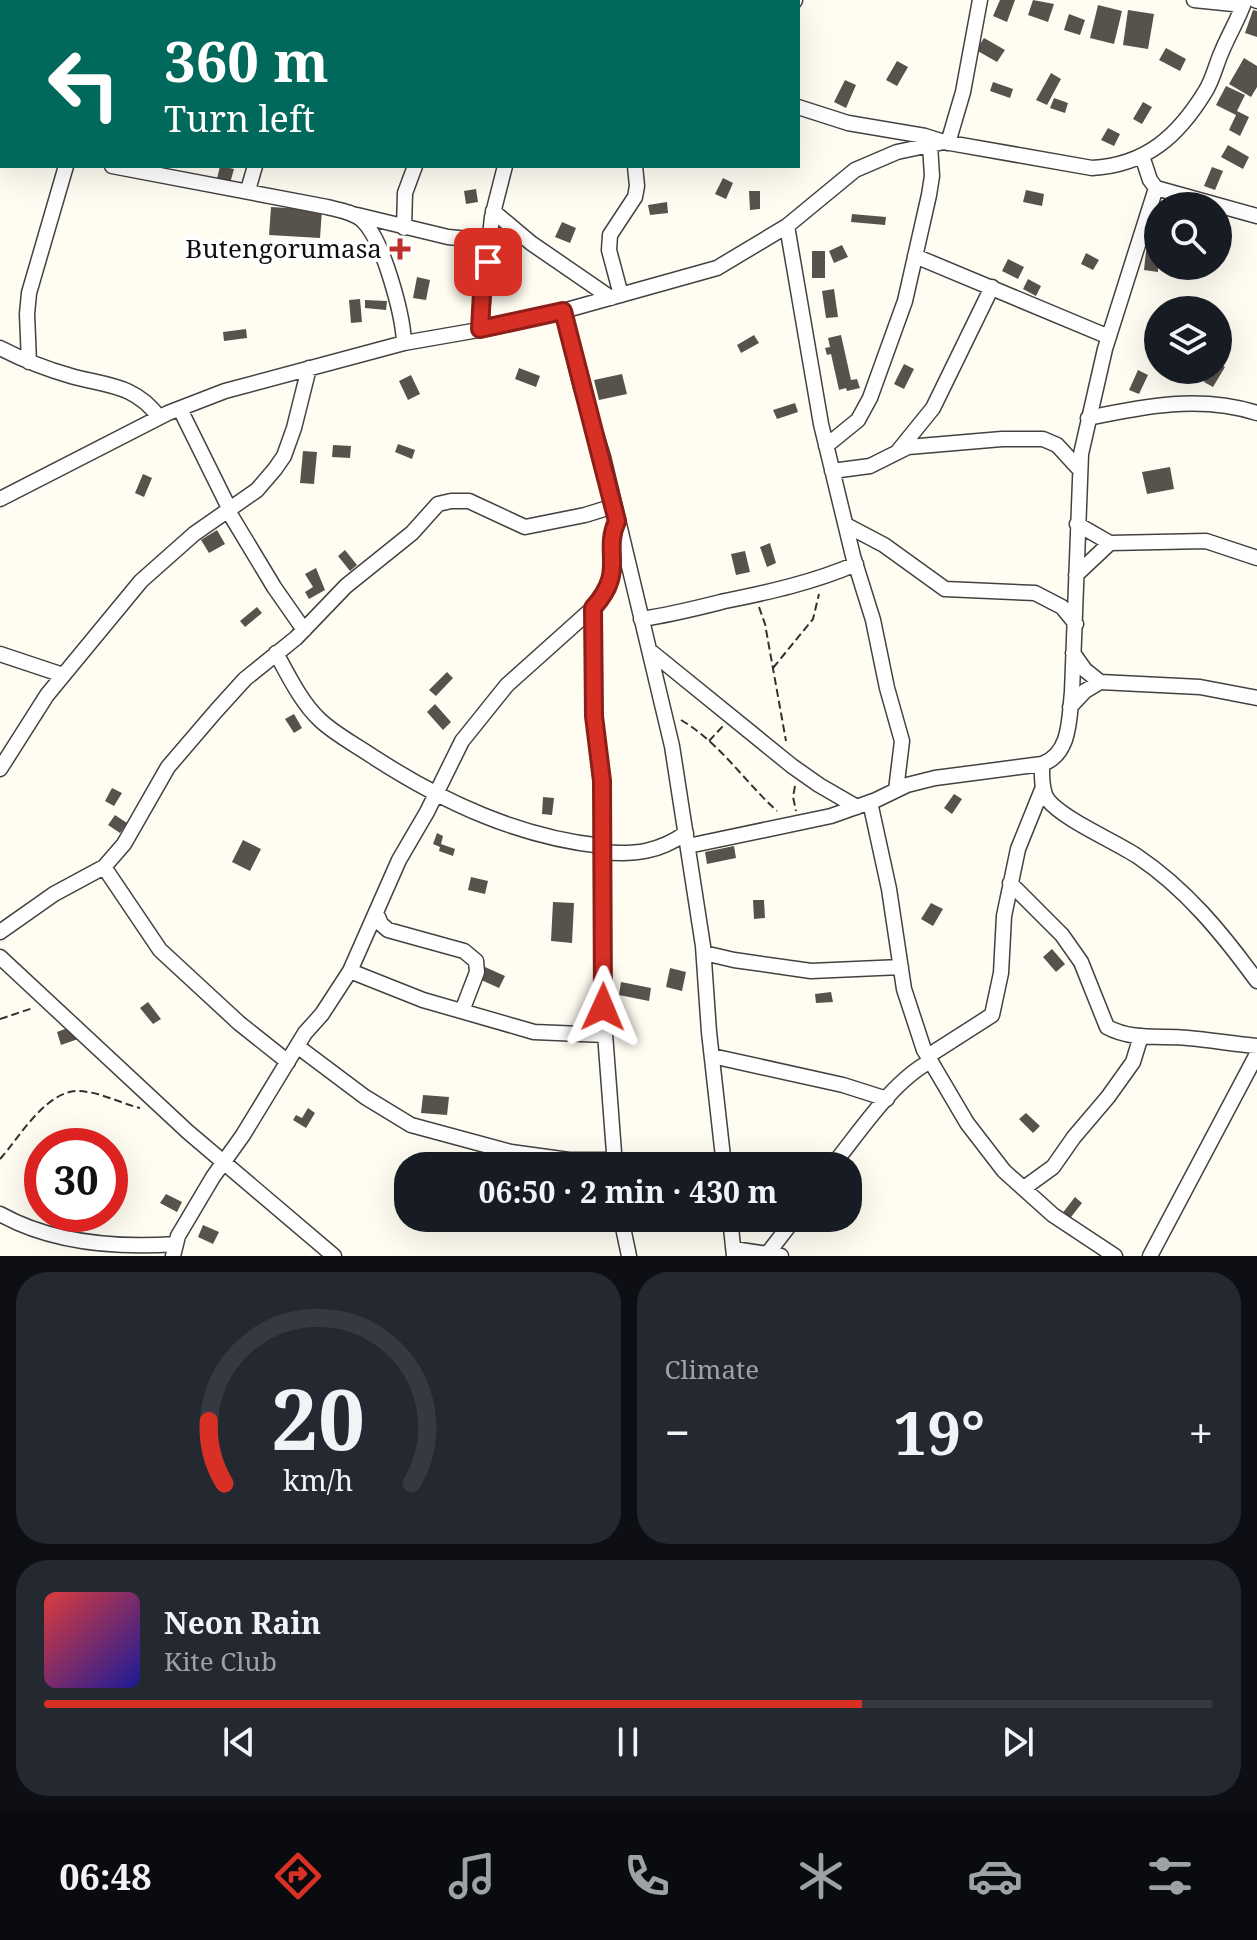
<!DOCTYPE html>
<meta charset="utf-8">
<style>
body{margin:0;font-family:"Noto Serif",serif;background:#242831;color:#f1f3f6;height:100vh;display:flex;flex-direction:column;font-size:30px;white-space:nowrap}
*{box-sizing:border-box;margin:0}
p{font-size:26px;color:#9ea1a6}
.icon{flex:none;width:44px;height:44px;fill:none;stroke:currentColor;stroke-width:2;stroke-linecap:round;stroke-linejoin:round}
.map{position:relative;height:1256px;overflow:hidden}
.drawer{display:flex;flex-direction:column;gap:16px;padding:16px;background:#0d0f14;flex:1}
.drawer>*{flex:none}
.guide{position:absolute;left:0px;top:0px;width:800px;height:168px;box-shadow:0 8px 32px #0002;background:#00695c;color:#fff;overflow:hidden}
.tools{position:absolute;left:1144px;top:192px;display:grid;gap:16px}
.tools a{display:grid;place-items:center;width:88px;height:88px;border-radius:50%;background:#171b24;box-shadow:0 8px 32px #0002;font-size:40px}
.speed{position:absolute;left:24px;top:1128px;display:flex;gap:16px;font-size:40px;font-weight:700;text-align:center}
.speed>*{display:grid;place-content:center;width:104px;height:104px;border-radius:50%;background:#171b24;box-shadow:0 8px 32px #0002;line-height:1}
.speed .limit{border:12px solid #d22;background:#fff;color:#111}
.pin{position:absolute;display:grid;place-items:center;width:68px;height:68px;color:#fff;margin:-34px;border-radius:16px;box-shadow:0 4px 12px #0006}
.me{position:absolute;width:88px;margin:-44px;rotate:1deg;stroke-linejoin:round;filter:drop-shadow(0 0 6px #0008)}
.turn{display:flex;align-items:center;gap:28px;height:168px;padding:0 32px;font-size:36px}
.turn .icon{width:104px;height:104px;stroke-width:2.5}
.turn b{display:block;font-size:56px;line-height:68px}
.big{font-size:60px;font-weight:700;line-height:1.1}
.drawer .tile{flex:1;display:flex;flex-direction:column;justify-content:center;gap:12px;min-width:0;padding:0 28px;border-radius:32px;background:#242831}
.drawer .dial{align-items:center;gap:0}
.dial svg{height:208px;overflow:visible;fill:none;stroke:#363941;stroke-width:7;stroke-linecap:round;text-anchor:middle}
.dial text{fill:#f1f3f6;stroke:none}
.song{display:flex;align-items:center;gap:24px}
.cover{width:96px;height:96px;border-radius:12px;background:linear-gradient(135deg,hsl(0 70% 55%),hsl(240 70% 35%))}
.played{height:8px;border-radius:4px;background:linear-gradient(90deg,#d93025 70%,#363941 70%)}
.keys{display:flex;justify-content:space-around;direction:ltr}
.heat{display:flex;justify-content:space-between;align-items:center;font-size:44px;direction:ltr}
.drawer .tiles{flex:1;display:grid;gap:16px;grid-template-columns:1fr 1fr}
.tile:last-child{grid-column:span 2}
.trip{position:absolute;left:394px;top:1152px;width:468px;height:80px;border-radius:32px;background:#171b24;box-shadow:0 8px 32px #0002;font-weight:700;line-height:80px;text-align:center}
.dock{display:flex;height:128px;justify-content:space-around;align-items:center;background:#090b0e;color:#9ea1a6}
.dock .icon{width:56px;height:56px}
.dock .on{color:#d93025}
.dock b{font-size:36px;color:#f1f3f6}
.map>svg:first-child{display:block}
.building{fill:#58524c}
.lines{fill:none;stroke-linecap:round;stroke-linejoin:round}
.minor-casing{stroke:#424242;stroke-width:17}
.path{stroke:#313131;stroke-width:2;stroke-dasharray:8 4;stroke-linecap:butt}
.minor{stroke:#fff;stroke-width:14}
.route-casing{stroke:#8d1f18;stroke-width:20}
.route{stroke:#d93025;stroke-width:14}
.poi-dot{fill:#bc312b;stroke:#fff;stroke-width:3}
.labels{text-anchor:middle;stroke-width:8;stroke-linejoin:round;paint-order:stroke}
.poi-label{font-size:26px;fill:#0f0f0f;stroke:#fff;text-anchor:end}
</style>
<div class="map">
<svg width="1257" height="1256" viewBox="0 0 1257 1256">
<rect width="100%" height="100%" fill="#fffdf2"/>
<path class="building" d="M1000,0h15l-8,22 -14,-6z
M1033,0l21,4 -6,18 -20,-7z
M1098,5l24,6 -8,33 -24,-6z
M1128,10l26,4 -6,35 -25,-4z
M1253,10l4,1v26l-12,-4z
M1069,14l16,6 -5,15 -16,-5z
M984,38l21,12 -8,12 -21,-12z
M1166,48l20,11 -6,12 -21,-11z
M1244,58l13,8v21l-6,10 -22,-13z
M897,61l11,6 -11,19 -11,-6z
M1051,73l10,6 -14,26 -11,-5z
M845,80l11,5 -10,23 -12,-6z
M993,82l20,7 -3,9 -20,-7z
M1226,86l19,9 -8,16 12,6 -9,19 -11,-6 7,-15 -20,-10z
M1054,98l14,5 -3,10 -15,-5z
M1143,102l9,5 -10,17 -9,-5z
M1108,128l12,6 -6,12 -13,-6z
M1228,145l21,12 -6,12 -22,-12z
M220,166l14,3 -4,14 -13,-4z
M1212,167l11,4 -8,19 -11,-4z
M723,178l10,5 -7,16 -11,-5z
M476,189l2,13 -12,2 -2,-13z
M1026,190l18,4 -2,12 -19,-4z
M749,191h11v18l-10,1z
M667,202l1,11 -18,2 -2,-10z
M271,207l51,3 -2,28 -51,-3z
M852,214l34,3 -1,8 -34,-3z
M562,222l14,6 -6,15 -15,-6z
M1147,242l11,1v29l-14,-2z
M842,245l6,12 -14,6 -5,-12z
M812,251h13v27h-13z
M1086,253l13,7 -6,10 -12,-6z
M1008,259l16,8 -6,12 -16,-8z
M417,277l13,3 -4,20 -13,-2z
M1028,279l13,7 -5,10 -13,-7z
M834,289l4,28 -12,1 -4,-27z
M360,299l2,23 -11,1 -2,-23z
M365,300l22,1 -1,9 -21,-2z
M246,329l1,9 -23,3 -1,-9z
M754,335l5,8 -18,10 -4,-8z
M841,335l10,45 6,-1 3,9 -13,3 -1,-3 -7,2 -8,-36 -4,1 -2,-7 5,-1 -2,-9z
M1218,363l7,4 -12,20 -9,-5 7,-12h7z
M904,364l10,5 -10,20 -10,-5z
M519,368l21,8 -4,11 -21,-8z
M1138,370l10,5 -9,19 -10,-4z
M622,374l5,20 -28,6 -5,-20z
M411,375l9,19 -12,6 -9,-19z
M795,403l3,9 -21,7 -4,-9z
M398,444l17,6 -3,9 -17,-7z
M333,445l18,1 -1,12 -18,-1z
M303,451l14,1 -3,32 -14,-1z
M1170,467l4,22 -27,5 -5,-22z
M143,474l9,4 -8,19 -9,-4z
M217,530l8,14 -16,9 -8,-13z
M770,543l6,20 -9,4 -7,-20z
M345,550l12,15 -7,6 -12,-15z
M745,551l5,21 -14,3 -5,-21z
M316,568l9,22 -16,9 -4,-7 8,-5 -8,-13z
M257,607l5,6 -17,14 -5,-6z
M447,672l6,6 -17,18 -7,-6z
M435,704l16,18 -8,8 -16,-18z
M294,714l8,14 -8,5 -9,-14z
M112,788l10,5 -8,13 -9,-5z
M954,794l8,5 -10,15 -8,-6z
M543,797l11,1 -2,17 -10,-1z
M115,815l12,8 -7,10 -12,-8z
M437,833l6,3 -2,8 14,5 -2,7 -14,-5 1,-4 -7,-3z
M243,840l18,9 -11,22 -18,-9z
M734,846l2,12 -29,6 -2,-12z
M471,877l17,4 -3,13 -17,-4z
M753,900h11l1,18 -11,1z
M553,902l21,1 -2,40 -21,-2z
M931,903l12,6 -10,17 -12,-7z
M1052,949l13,15 -9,8 -13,-15z
M485,967l20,9 -6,12 -20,-9z
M670,968l16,4 -4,19 -16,-4z
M621,982l30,6 -2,13 -30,-6z
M831,992l2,10 -17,1 -1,-9z
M148,1002l13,17 -8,5 -13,-16z
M73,1026l5,13 -17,6 -4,-13z
M423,1095l26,2 -2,18 -26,-2z
M308,1108l7,5 -9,15 -13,-8 3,-5 6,3z
M1026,1113l14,13 -7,7 -14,-14z
M166,1194l16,8 -5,10 -17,-9z
M1075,1197l7,6 -14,18 -7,-6z
M203,1225l16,7 -6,12 -15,-7z"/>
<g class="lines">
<g class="minor-casing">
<path id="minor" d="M263,0l7,2
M1194,0l49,5
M1255,0l2,1
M25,2l1,-2
M96,2l1,-2
M416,2v-2
M532,2l1,-2
M794,2l1,-2
M0,36h2
M798,107l50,16 77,13 19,6
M0,134l2,1
M948,143l15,-51 17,-92
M1142,156l8,24 6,8 101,28
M112,166l215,41c12,3 26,5 35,13 21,19 41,95 42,123
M248,190l7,-24
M493,211l38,32 80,55
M357,215l91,22 41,4
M787,226l34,198 32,132 20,64 14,68 15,53 -6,49
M404,228l1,-35 10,-27
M915,256l194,81
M621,295l-12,-45 1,-15 25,-38 2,-11 -2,-20
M563,311l18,76 22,70 69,289 31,200 6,86 15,134
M480,329l12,-112 13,-51
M0,348c23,12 46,21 71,28 36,10 63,8 88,41
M29,362l-2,-48 2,-21 37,-127
M180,409l49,99
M1088,418c57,-12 112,-23 169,-5
M826,446l32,-26 12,-22 35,-97 24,-106 3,-19 -2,-31
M899,450l34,-42 59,-121
M832,471l38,-5 38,-19 94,-8h41l14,6 23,25
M0,499l168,-86 57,-22 179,-48 86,-15 73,-17 154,-43 70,-42 68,-56 42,-18 47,-10 148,26c54,-3 86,-32 113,-76 8,-12 11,-28 17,-41 7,-17 17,-33 23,-51
M227,509l47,78 30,43
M1077,524l33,19 96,-2 51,17
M846,525l38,20 61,44 90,4 27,14 14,17
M1076,575l34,-32
M593,608l1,108 8,65 1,226 12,159
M641,619c29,-4 56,-11 84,-18 45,-9 89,-19 131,-37
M649,650l143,116 27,19 38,22
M276,653c12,22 25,49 44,67 16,15 36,25 55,38 70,45 144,79 227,88
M1073,653l12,17 15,12 100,5 57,11
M0,654l63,21
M1070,707l15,-16 15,-9
M1042,764c0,11 -1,27 6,36 15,19 66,41 89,56 49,33 85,77 120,125
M0,769l47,-74 94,-114 53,-47 63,-44 18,-21 9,-13 10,-28 15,-60
M870,802l19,87 15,100 20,61 43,73 37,48 49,44 62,41
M688,846l143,-30 45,-16 31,-15 28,-7 107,-14c29,-10 27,-46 30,-72l9,-238 24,-105 51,-161
M602,852c33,3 57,0 84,-19
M104,867l56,83 79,73 49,39
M1010,883l52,52 19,27 26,65c26,14 54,8 81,11 23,2 46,6 69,8
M376,912l5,12 7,6 76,21 12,10 1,11 -15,39
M0,932l54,-38 50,-27 20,-23 44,-77 48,-56 29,-32 51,-41 50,-52 66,-53 26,-29 13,-3h18l56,26 60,-12 29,-9
M704,953l30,7 77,11 90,-4
M0,957l188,175 146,124
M350,971l73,29 111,32 71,3
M297,1046l68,51 46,28 100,27 58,8h45
M712,1056l131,29 44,14
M928,1056l64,-41 9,-42 3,-57 14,-67 25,-62
M832,1166c27,-33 61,-86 99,-105
M1024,1188l29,-21 21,-30 34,-40 25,-35 8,-26
M0,1214c52,29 118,34 176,30
M621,1218l8,38
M730,1218l4,38
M734,1249l47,7
M768,1253l27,-35
M173,1256l5,-20 35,-59 30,-42 62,-102 17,-19 28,-43 49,-111 28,-48 35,-71 45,-56 86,-77 15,-19 5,-18 -1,-35 5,-15
M1150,1256l107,-202"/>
</g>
<path class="path" d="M759,607l6,17 21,117
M773,668l40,-49 6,-25
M681,720c39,23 63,61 96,91
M709,741l14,-15
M795,786l-2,11 3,14
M0,1019l33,-11
M0,1159c19,-21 46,-69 79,-68 21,1 41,12 61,17"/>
<use href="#minor" class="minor"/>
</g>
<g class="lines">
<g class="route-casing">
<path id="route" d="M488,262l-6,30 -2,37 83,-18 54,210c-15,33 10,49 -24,87l1,108 8,65 1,226"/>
</g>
<use href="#route" class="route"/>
</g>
<path class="poi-dot" d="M396 237h8v8h8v8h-8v8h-8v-8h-8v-8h8z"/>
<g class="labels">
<g class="poi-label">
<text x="382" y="258">Butengorumasa</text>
</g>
</g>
</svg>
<div class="tools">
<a><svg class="icon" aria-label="search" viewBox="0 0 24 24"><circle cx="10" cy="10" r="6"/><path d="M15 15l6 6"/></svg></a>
<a><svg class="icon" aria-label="layers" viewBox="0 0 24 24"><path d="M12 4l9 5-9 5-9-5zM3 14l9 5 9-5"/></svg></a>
</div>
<div class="speed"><div class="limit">30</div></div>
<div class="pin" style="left:488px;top:262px;background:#d93025"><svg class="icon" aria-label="arrive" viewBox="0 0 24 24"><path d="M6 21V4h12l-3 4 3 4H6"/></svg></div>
<svg class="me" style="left:603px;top:1007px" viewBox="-20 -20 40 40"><path d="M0-17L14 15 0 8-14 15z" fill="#d93025" stroke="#fff" stroke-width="4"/></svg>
<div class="trip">06:50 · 2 min · 430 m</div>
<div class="guide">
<div class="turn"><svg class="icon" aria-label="left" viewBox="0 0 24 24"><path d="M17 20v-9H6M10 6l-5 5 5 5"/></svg><div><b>360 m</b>Turn left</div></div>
</div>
</div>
<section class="drawer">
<div class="tiles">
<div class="tile dial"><svg viewBox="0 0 100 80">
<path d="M14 69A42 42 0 1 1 86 69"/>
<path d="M14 69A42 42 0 0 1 8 45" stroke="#d93025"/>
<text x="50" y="56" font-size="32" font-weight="700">20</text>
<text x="50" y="72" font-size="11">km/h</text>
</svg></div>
<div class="tile"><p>Climate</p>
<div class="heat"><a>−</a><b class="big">19°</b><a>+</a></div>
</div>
<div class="tile">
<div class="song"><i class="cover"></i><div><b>Neon Rain</b><p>Kite Club</p></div></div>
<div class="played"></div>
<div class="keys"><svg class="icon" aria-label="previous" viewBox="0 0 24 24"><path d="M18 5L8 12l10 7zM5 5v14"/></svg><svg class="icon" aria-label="pause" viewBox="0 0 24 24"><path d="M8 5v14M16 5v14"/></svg><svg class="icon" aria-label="next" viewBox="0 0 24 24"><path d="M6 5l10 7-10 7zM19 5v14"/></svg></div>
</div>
</div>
</section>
<nav class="dock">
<b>06:48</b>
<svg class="icon on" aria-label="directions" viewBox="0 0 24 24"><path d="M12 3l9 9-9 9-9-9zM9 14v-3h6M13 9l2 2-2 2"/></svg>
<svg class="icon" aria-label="music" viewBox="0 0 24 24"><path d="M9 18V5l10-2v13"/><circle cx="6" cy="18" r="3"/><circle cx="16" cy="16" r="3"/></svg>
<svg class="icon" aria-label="phone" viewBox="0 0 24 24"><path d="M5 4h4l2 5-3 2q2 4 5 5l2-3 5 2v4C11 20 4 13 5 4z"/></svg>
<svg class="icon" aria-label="climate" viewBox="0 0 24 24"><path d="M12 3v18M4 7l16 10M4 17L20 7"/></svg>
<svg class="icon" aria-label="car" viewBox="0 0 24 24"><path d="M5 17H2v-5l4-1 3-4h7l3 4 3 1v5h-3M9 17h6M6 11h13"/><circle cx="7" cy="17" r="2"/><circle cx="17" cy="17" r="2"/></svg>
<svg class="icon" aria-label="filters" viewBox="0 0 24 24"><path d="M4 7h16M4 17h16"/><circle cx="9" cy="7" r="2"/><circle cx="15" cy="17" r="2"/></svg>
</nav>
